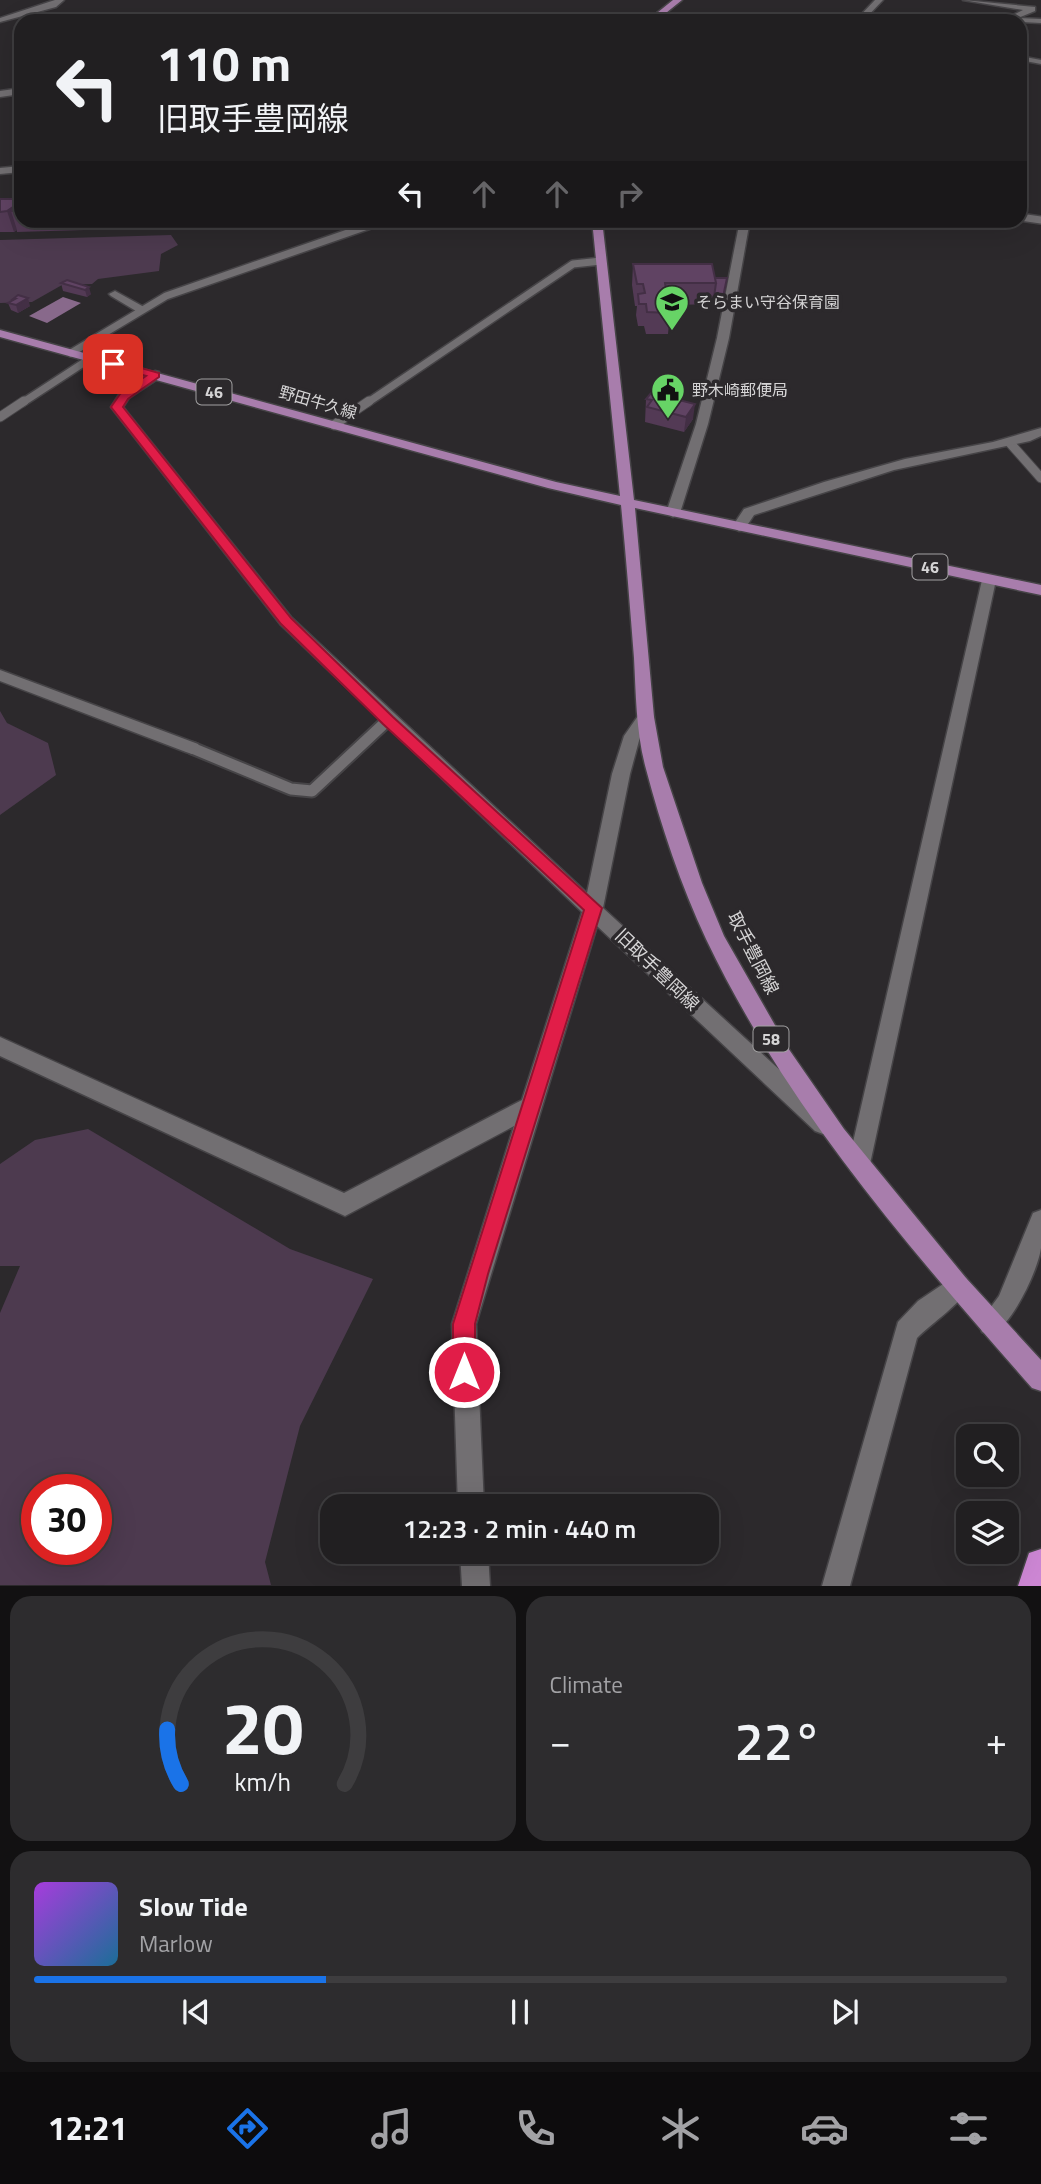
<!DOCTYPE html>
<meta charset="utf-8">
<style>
body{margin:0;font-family:"Titillium Web","Noto Sans JP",sans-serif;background:#2d2c2e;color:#f1f3f6;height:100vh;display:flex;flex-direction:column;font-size:26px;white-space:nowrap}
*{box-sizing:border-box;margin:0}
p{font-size:23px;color:#a2a2a5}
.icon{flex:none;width:38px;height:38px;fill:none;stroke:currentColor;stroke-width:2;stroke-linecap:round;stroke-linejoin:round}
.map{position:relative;height:1586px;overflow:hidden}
.side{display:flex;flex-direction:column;gap:10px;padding:10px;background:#121112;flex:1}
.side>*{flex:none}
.banner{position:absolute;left:14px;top:14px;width:1013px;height:214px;border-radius:21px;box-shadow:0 7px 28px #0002,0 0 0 2px #3e3d3f;background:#211f21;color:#f1f3f6;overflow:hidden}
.buttons{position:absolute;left:956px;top:1424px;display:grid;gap:14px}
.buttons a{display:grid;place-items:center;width:63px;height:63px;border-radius:14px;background:#211f21;box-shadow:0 7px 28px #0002,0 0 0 2px #3e3d3f;font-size:35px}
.speed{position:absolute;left:21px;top:1474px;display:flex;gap:14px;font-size:35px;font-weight:700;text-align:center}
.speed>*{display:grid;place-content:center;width:91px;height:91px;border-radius:50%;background:#211f21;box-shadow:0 7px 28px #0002,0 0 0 2px #3e3d3f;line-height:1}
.speed .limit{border:10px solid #d22;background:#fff;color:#111}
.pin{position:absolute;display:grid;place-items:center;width:60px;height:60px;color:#fff;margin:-30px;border-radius:14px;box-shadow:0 4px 10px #0006}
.me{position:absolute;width:77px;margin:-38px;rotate:0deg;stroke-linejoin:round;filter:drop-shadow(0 0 5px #0008)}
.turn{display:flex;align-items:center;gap:24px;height:147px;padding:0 28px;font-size:32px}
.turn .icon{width:91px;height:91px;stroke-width:2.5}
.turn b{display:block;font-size:49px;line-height:60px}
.lanes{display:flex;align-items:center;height:66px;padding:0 28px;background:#0003;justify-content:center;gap:35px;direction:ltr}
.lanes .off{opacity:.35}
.big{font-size:52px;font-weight:600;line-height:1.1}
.side .widget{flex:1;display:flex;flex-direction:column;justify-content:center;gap:10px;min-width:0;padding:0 24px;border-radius:21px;background:#2d2c2e}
.side .dial{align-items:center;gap:0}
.dial svg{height:182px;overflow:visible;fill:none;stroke:#3e3d3f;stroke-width:7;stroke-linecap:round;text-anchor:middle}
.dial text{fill:#f1f3f6;stroke:none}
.song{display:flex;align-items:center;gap:21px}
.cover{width:84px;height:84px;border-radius:10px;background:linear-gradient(135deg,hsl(280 70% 55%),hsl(200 70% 35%))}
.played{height:7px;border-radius:4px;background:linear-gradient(90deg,#1a73e8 30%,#3e3d3f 30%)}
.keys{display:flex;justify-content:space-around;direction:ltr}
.heat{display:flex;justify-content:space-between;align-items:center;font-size:38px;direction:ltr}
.side .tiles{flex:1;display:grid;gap:10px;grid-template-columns:1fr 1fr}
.widget:last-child{grid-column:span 2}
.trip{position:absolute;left:320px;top:1494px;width:399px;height:70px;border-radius:21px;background:#211f21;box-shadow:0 7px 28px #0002,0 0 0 2px #3e3d3f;font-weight:600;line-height:70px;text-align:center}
.tabs{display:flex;height:112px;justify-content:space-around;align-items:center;background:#0d0c0d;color:#a2a2a5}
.tabs .icon{width:49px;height:49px}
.tabs .current{color:#1a73e8}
.tabs b{font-size:32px;color:#f1f3f6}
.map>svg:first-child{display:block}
.green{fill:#4d3a4f;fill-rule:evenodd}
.water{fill:#88698b}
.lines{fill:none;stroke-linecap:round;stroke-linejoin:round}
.service-far2-casing{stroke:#464447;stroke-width:10}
.service-far1-casing{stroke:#464447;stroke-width:11}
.service-casing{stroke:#464447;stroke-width:15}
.minor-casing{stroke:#464447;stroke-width:3}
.tertiary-casing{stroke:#464447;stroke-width:3}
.primary-casing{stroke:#464447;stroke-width:3}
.motorway-casing{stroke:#464447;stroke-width:3}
.service-far2{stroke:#726f72;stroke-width:7}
.service-far1{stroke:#726f72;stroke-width:9}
.service{stroke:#726f72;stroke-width:11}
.minor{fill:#726f72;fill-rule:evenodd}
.tertiary{fill:#726f72;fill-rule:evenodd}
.primary{fill:#a87dac;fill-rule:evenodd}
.motorway{fill:#cc86d3;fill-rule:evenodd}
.wall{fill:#533a55}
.shaded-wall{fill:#432f45}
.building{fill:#604363;stroke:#432f45;stroke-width:2}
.route{fill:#e11d48;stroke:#92132f;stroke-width:2}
.labels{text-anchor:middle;stroke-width:7;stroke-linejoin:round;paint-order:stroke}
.far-poi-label{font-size:16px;fill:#d5d4d5;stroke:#2c292c;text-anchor:start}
.shield{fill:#2c292c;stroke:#a2a1a2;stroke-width:2}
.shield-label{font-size:16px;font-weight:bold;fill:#d5d4d5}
.far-street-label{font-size:16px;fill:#d5d4d5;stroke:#2c292c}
.street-label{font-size:18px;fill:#d5d4d5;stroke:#2c292c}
</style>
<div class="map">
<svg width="1041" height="1586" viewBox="0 0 1041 1586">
<rect width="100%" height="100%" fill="#2c292c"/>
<path class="green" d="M171,235l7,10 -17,9 -2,17 -61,8 -6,5 -30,1 -30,17 -32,1v-63z
M0,711l7,12 41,20 8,32 -56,40z
M88,1129l202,120 83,30 -73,147 -35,136 6,23h-271v-272l20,-47h-20v-102l35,-24zM96,1489v60h-59v-60z"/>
<path class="water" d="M63,297l18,6 -34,20 -18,-7z"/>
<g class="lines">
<g class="service-far2-casing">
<path id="service-far2" d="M1020,217l21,3
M71,353l95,-57 219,-76
M22,403l69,-45
M367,403l206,-139 28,-3"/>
</g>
<g class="service-far1-casing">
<path id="service-far1" d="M0,417l24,-16
M334,425l35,-24
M1010,443l31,35"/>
</g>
<g class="service-casing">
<path id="service" d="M192,748l99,41 21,2 76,-71"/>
</g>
<g class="minor-casing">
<path id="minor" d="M55,0h9l-8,7 -56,15v-4z
M875,0h8l-20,21h-8z
M963,0l72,7v4l-17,7 23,1v4l-40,-2 22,-11z
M1020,56l21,4v4l-21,-4z
M21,88v6l-21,3v-6z
M21,166v6l-21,2v-6z
M740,220h10l-21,118 -21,86 -28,89 -7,4 -7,-4 30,-89 21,-86z
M115,291l29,16 2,2 -10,2 -25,-15 -2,-2z
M155,371l4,1v6l-30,20 -6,9 168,210 296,276 25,-119 12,-38 16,-23h12l2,4 -14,20 -10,37 -27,134 228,209 3,7 -3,7 -8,3 -8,-3 -218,-205 -121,398 8,183h-26l-6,-183 62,-198 -169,90 -345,-160v-19l344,156 178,-93 60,-188 -301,-287 -170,-218 9,-14z
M1041,428v8l-11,5 -136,29 -140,45 -10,15 -5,1 -7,-4 12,-18 80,-27 81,-23 88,-17z
M989,575l7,5 -126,584 -3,7 -8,3 -8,-3 -3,-7 134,-584z
M0,670l198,74 2,4 -8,6 -6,-2 -186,-71z
M1041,1210c0,12 0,26 0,38 -3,22 -29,78 -50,87l-9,-3 -3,-9 20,-27 34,-83z
M460,1552h28l2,34h-28z"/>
</g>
<g class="tertiary-casing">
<path id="tertiary" d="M958,1274l8,4 4,8c-6,15 -39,38 -53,52l-67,248h-28l76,-264 20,-21z"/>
</g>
<g class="primary-casing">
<path id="primary" d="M673,0h9l-26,21h-9z
M592,220h10l32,280 407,85v10l-406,-87 19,209 9,50 39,116 22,53 64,112 56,81 122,149 75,82v31l-9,-3c-122,-139 -246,-281 -326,-449 -25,-53 -45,-113 -60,-170 -10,-36 -10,-74 -12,-111 -4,-51 -8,-102 -13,-153l-73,-17 -548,-151v-7l556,152 64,14z"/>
</g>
<g class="motorway-casing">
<path id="motorway" d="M1041,1549v37h-23l11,-33z"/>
</g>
<use href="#service-far2" class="service-far2"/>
<use href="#service-far1" class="service-far1"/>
<use href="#service" class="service"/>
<use href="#minor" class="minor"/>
<use href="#tertiary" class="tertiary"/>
<use href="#primary" class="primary"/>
<use href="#motorway" class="motorway"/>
</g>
<path class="wall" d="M21,193v27h133l-2,8 -135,4v-2l-3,2h-14v-33h17z
M633,264l82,14h12l-5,26 -53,1 1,8 -2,21h-22l-2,-8h-6l-2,-11 1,-9h-2l-3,-21z
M67,280l24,14 -4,3 -24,-6 -2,-8z
M13,299l17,7 -12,7 -7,-3 -3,-7 5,-3z
M651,393l42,26 -9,13 -39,-10 1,-23z"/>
<path class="shaded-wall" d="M13,207l-2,4 6,19 -3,2 -7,-21z
M150,220h4l-2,8z
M89,287l2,7 -4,3 -2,-7z
M28,298l2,8 -12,7 -2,-8z
M695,404l-2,15 -9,13 2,-15z"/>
<path class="building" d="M20,193h1v18h-10l2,-4 -6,4 -7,1v-13h17z
M633,264h79l4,19h-51l5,30 -23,-1 -1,-8h-7l-1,-10 7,-1 -2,-9h-6z
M715,278h12l-4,19h-9l2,-14z
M67,280l22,7 -4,3 -24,-7z
M18,295l10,3 -12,7 -8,-2 7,-4h-2z
M651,393l44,11 -9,13 -39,-10 5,-7 -6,-1z"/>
<path class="route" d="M113,360l46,13v4l-31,22 -5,8 168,211 102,99 209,191 -114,366 -13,50v48l-3,8 -8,3 -8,-3 -3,-8v-48l131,-414 -201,-186 -102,-100 -170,-217 9,-13 26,-18 -37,-10v-5z"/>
<defs>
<g id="school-pin" transform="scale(1.75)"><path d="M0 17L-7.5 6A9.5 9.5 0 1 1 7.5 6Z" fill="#67d466" stroke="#2c292c"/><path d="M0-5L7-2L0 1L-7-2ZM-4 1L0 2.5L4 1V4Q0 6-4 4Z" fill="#111"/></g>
<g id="civic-pin" transform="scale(1.75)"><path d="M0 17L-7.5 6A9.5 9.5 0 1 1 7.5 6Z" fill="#67d466" stroke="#2c292c"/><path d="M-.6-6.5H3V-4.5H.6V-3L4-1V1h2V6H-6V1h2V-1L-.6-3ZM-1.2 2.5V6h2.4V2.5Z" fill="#111"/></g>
</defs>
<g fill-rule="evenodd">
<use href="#school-pin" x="672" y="302"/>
<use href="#civic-pin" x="668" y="390"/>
</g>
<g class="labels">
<g class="far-poi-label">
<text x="696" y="308">そらまい守谷保育園</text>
<text x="692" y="396">野木崎郵便局</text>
</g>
<g class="shield">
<rect x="196.5" y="379.5" width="35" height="25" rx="5"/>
<rect x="912.5" y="554.5" width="35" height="25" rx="5"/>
<rect x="753.5" y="1026.5" width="35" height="25" rx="5"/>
</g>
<g class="shield-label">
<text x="214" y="398">46</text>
<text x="930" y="573">46</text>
<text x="771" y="1045">58</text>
</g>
<g class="far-street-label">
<text transform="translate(318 402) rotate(16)" y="6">野田牛久線</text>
</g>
<g class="street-label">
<text transform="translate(753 953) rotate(63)" y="6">取手豊岡線</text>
<text transform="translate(657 970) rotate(44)" y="6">旧取手豊岡線</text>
</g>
</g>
</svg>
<div class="buttons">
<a><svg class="icon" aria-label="search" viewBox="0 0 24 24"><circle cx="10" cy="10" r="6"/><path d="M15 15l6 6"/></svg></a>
<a><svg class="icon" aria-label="layers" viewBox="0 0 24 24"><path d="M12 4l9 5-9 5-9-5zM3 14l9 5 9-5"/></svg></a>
</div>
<div class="speed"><div class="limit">30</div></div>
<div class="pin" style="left:113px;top:364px;background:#d93025"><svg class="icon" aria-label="arrive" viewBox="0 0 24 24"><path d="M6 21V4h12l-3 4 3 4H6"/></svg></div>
<svg class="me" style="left:464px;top:1372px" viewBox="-20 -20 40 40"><circle r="17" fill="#e11d48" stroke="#fff" stroke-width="3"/><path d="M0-11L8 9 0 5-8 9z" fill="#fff"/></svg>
<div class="trip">12:23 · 2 min · 440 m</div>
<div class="banner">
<div class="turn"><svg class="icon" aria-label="left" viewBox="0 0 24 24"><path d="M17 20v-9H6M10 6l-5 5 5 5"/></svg><div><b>110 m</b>旧取手豊岡線</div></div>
<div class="lanes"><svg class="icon" aria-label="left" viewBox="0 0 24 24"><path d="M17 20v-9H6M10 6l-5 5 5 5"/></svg><svg class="icon off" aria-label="ahead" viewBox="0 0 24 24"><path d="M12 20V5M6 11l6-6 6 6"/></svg><svg class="icon off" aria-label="ahead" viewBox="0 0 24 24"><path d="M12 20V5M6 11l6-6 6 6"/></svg><svg class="icon off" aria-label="right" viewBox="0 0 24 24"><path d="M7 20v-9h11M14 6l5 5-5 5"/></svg></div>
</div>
</div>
<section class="side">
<div class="tiles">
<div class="widget dial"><svg viewBox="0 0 100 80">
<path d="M14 69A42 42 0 1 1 86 69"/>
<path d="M14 69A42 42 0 0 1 8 45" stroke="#1a73e8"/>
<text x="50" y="56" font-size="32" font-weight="700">20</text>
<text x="50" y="72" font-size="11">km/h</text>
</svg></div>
<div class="widget"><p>Climate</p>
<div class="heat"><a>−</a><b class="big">22°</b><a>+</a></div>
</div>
<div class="widget">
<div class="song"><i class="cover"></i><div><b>Slow Tide</b><p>Marlow</p></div></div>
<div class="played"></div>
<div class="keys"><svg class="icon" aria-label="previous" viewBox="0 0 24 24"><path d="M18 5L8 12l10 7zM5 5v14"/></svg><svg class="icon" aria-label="pause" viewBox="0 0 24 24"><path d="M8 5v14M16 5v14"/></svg><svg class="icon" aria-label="next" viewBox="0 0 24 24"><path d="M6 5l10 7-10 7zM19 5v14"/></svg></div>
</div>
</div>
</section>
<nav class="tabs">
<b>12:21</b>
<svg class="icon current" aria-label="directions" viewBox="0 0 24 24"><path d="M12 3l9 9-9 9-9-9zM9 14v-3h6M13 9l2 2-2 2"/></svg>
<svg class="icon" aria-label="music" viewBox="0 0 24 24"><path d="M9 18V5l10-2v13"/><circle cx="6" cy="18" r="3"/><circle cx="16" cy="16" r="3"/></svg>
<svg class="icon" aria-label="phone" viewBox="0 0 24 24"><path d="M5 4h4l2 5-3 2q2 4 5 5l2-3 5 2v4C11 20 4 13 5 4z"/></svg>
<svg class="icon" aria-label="climate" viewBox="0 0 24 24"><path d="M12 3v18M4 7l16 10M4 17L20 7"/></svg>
<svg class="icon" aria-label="car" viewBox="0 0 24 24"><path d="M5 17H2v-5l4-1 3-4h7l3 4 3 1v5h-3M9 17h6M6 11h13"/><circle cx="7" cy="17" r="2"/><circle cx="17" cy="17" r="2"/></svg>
<svg class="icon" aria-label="filters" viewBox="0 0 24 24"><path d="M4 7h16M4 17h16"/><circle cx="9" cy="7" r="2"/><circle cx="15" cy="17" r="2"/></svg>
</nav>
